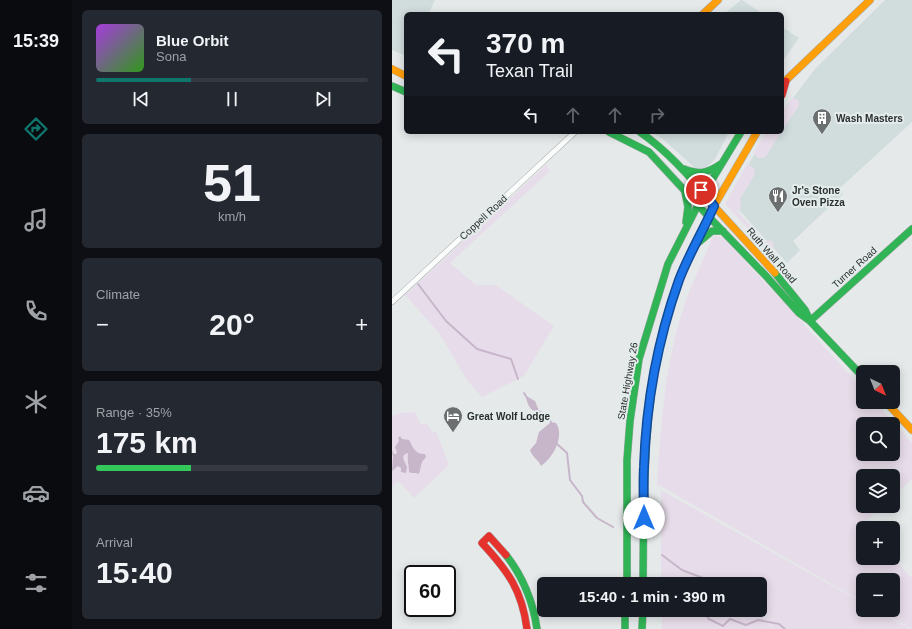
<!DOCTYPE html>
<meta charset="utf-8">
<style>
body{margin:0;font-family:Arial,sans-serif;background:#242831;color:#f1f3f6;height:100vh;display:flex;flex-direction:column;font-size:15px;white-space:nowrap}
*{box-sizing:border-box;margin:0}
p{font-size:13px;color:#9ea1a6}
.icon{flex:none;width:22px;height:22px;fill:none;stroke:currentColor;stroke-width:2;stroke-linecap:round;stroke-linejoin:round}
.map{position:relative;flex:1;overflow:hidden}
.sheet{display:flex;flex-direction:column;gap:10px;padding:10px;background:#0d0f14;width:320px}
.sheet>*{flex:none}
.guide{position:absolute;left:12px;top:12px;width:380px;height:122px;border-radius:6px;box-shadow:0 2px 10px #0003;background:#171b24;color:#f1f3f6;overflow:hidden}
.needle{width:26px;rotate:137deg}
.tools{position:absolute;left:464px;top:365px;display:grid;gap:8px}
.tools a{display:grid;place-items:center;width:44px;height:44px;border-radius:6px;background:#171b24;box-shadow:0 2px 10px #0003;font-size:20px}
.speed{position:absolute;left:12px;top:565px;display:flex;gap:8px;font-size:20px;font-weight:700;text-align:center}
.speed>*{display:grid;place-content:center;width:52px;height:52px;border-radius:50%;background:#171b24;box-shadow:0 2px 10px #0003;line-height:1}
.speed .limit{border:2px solid #111;border-radius:6px;background:#fff;color:#111}
.pin{position:absolute;display:grid;place-items:center;width:34px;height:34px;color:#fff;margin:-17px;border:2px solid #fff;border-radius:50%;box-shadow:0 1px 4px #0007}
.me{position:absolute;width:44px;margin:-22px;rotate:0deg;stroke-linejoin:round;filter:drop-shadow(0 0 3px #0008)}
.turn{display:flex;align-items:center;gap:14px;height:84px;padding:0 16px;font-size:18px}
.turn .icon{width:52px;height:52px;stroke-width:2.5}
.turn b{display:block;font-size:28px;line-height:34px}
.lanes{display:flex;align-items:center;height:38px;padding:0 16px;background:#0003;justify-content:center;gap:20px;direction:ltr}
.lanes .off{opacity:.35}
.big{font-size:30px;font-weight:600;line-height:1.1}
.sheet .widget{flex:1;display:flex;flex-direction:column;justify-content:center;gap:6px;min-width:0;padding:0 14px;border-radius:6px;background:#242831}
.sheet .dial{align-items:center;gap:0}
.dial b{font-size:52px;line-height:1}
.song{display:flex;align-items:center;gap:12px}
.cover{width:48px;height:48px;border-radius:6px;background:linear-gradient(135deg,hsl(280 70% 55%),hsl(110 70% 35%))}
.played{height:4px;border-radius:2px;background:linear-gradient(90deg,#0f766e 35%,#363941 35%)}
.keys{display:flex;justify-content:space-around;direction:ltr}
.heat{display:flex;justify-content:space-between;align-items:center;font-size:22px;direction:ltr}
.charge{height:6px;border-radius:3px;background:linear-gradient(90deg,#34c759 35%,#363941 0)}
.trip{position:absolute;left:145px;top:577px;width:230px;height:40px;border-radius:6px;background:#171b24;box-shadow:0 2px 10px #0003;font-weight:600;line-height:40px;text-align:center}
main{display:flex;flex:1;min-height:0}
.menu{display:flex;flex-direction:column;width:72px;justify-content:space-around;align-items:center;background:#090b0e;color:#9ea1a6}
.menu .icon{width:28px;height:28px}
.menu .selected{color:#0f766e}
.menu b{font-size:18px;color:#f1f3f6}
.map>svg:first-child{display:block}
.built{fill:#d1dcdd}
.green{fill:#e7ddea;fill-rule:evenodd}
.water{fill:#c7b5ca}
.lines{fill:none;stroke-linecap:round;stroke-linejoin:round}
.stream{stroke:#c7b5ca;stroke-width:2}
.street-casing{stroke:#a8abab;stroke-width:6}
.fast-casing{stroke:#a8abab;stroke-width:8}
.slow-casing{stroke:#a8abab;stroke-width:8}
.jam-casing{stroke:#a8abab;stroke-width:8}
.street{stroke:#fbfcfc;stroke-width:5}
.fast{stroke:#30b455;stroke-width:7}
.slow{stroke:#ff9f0a;stroke-width:7}
.jam{stroke:#e5322d;stroke-width:7}
.route-casing{stroke:#114b97;stroke-width:10}
.route{stroke:#1a73e8;stroke-width:7}
.labels{text-anchor:middle;stroke-width:4;stroke-linejoin:round;paint-order:stroke}
.poi-label{font-size:10px;font-weight:bold;fill:#2b2e2e;stroke:#e3ebeb;text-anchor:start}
.street-label{font-size:10px;fill:#2b2e2e;stroke:#e3ebeb}
</style>
<main>
<nav class="menu">
<b>15:39</b>
<svg class="icon selected" aria-label="directions" viewBox="0 0 24 24"><path d="M12 3l9 9-9 9-9-9zM9 14v-3h6M13 9l2 2-2 2"/></svg>
<svg class="icon" aria-label="music" viewBox="0 0 24 24"><path d="M9 18V5l10-2v13"/><circle cx="6" cy="18" r="3"/><circle cx="16" cy="16" r="3"/></svg>
<svg class="icon" aria-label="phone" viewBox="0 0 24 24"><path d="M5 4h4l2 5-3 2q2 4 5 5l2-3 5 2v4C11 20 4 13 5 4z"/></svg>
<svg class="icon" aria-label="climate" viewBox="0 0 24 24"><path d="M12 3v18M4 7l16 10M4 17L20 7"/></svg>
<svg class="icon" aria-label="car" viewBox="0 0 24 24"><path d="M5 17H2v-5l4-1 3-4h7l3 4 3 1v5h-3M9 17h6M6 11h13"/><circle cx="7" cy="17" r="2"/><circle cx="17" cy="17" r="2"/></svg>
<svg class="icon" aria-label="filters" viewBox="0 0 24 24"><path d="M4 7h16M4 17h16"/><circle cx="9" cy="7" r="2"/><circle cx="15" cy="17" r="2"/></svg>
</nav>
<section class="sheet">
<div class="widget">
<div class="song"><i class="cover"></i><div><b>Blue Orbit</b><p>Sona</p></div></div>
<div class="played"></div>
<div class="keys"><svg class="icon" aria-label="previous" viewBox="0 0 24 24"><path d="M18 5L8 12l10 7zM5 5v14"/></svg><svg class="icon" aria-label="pause" viewBox="0 0 24 24"><path d="M8 5v14M16 5v14"/></svg><svg class="icon" aria-label="next" viewBox="0 0 24 24"><path d="M6 5l10 7-10 7zM19 5v14"/></svg></div>
</div>
<div class="widget dial"><b>51</b><p>km/h</p></div>
<div class="widget"><p>Climate</p>
<div class="heat"><a>−</a><b class="big">20°</b><a>+</a></div>
</div>
<div class="widget"><p>Range · 35%</p><b class="big">175 km</b><div class="charge"></div></div>
<div class="widget"><p>Arrival</p><b class="big">15:40</b></div>
</section>
<div class="map">
<svg width="520" height="629" viewBox="0 0 520 629">
<rect width="100%" height="100%" fill="#e5e9e9"/>
<path class="built" d="M0,0h43l-7,14h-22v42l-14,-6z
M349,0h1l21,14h-39z
M493,0h27v122l-72,66 3,6 -50,47 7,9 -13,13 -58,-64 38,-67h15v-20l33,-43z
M390,27l17,11 -17,24z
M259,132h78l-14,27 -6,6 -9,4 -5,-1 -32,-29z"/>
<path class="green" d="M401,97l6,4v5l-17,24v-19z
M375,132h14l-14,23 -4,3h-5l-5,-5z
M355,164l7,4 1,6 -15,25 1,9 -3,4 28,30 4,-2 3,2v7l-3,3 -45,-48z
M154,165l4,6 -100,92 26,22h20l58,41 -30,50 -42,21 -15,-17 -28,-47 -34,-38z
M321,236h7l4,2 139,151v13h12l37,41v36l-19,17v-20h-30v30h19l-20,19 2,3h-1v30h30l19,20v51l-34,-19h15v-30h-30v22l-206,-118c4,-60 8,-120 27,-178 8,-24 20,-47 29,-70zM471,424h30v30h-30z
M23,412l6,13 6,-2 5,9 4,-1 13,34 -35,33 -16,-17 -6,5v-70l8,-3z
M269,490l202,113v7h13l34,19h-248v-19h98v-26h-99z"/>
<path class="water" d="M136,397l7,4 4,10c-8,2 -11,-6 -13,-13z
M159,422l5,1c9,13 -3,35 -15,43 -2,-6 -9,-9 -11,-16l6,-7 3,-11z
M8,436l2,3 7,1c4,7 6,15 16,14l1,3 -4,5 -3,12 -3,-1h-5l-2,-1c0,-6 -2,-12 -1,-18l-1,-1 -3,2 -1,3 4,9 -1,6 -5,-1v-4l-3,-2 -6,5 1,-13 -1,-8 2,4h2l1,-2 -2,-5 4,-6 -1,-3z"/>
<g class="lines">
<path class="stream" d="M26,284l28,37 31,28 34,10 7,20
M132,393l4,6
M145,410l11,7 3,5v2
M164,443l11,10 3,27 12,16 1,6 14,16 16,9
M270,555l20,15 31,12v2
M314,610l-3,2 6,7 14,7 7,-7 16,6 12,-5 21,4 6,5"/>
<g class="street-casing">
<path id="street" d="M0,302l183,-170"/>
</g>
<g class="fast-casing">
<path id="fast" d="M0,86l14,6
M217,132l40,20 60,65
M248,132c29,20 52,46 74,74 -17,35 -35,69 -46,106 -26,88 -24,181 -25,272
M292,169c15,6 24,4 37,-5
M293,192l3,15 -2,15
M312,193l37,-61
M317,217l57,59 33,37 11,8 53,56
M307,242l13,-11h11
M383,273l30,37 5,11
M418,321l102,-92
M114,555c17,22 27,46 31,74
M235,584v-124l3,-39 9,-62 29,-95 36,-71
M233,610v19
M250,629l1,-19"/>
</g>
<g class="slow-casing">
<path id="slow" d="M311,14l15,-14
M0,69l14,7
M390,84l88,-84
M365,132l-43,74 61,67
M494,402l26,28"/>
</g>
<g class="jam-casing">
<path id="jam" d="M390,95l4,-14
M114,555l-17,-19 -7,7c26,28 40,47 45,86"/>
</g>
<use href="#street" class="street"/>
<use href="#fast" class="fast"/>
<use href="#slow" class="slow"/>
<use href="#jam" class="jam"/>
</g>
<g class="lines">
<g class="route-casing">
<path id="route" d="M252,518c0,-17 -1,-34 0,-51 2,-63 14,-128 35,-187 10,-26 24,-49 35,-74l-13,-16"/>
</g>
<use href="#route" class="route"/>
</g>
<defs>
<g id="building-pin" transform="scale(1)"><path d="M0 17L-7.5 6A9.5 9.5 0 1 1 7.5 6Z" fill="#6c6f6f" stroke="#e3ebeb"/><path d="M-4-6H4V6H1V3H-1V6H-4ZM-2.5-4.3h1.7v1.8h-1.7ZM.8-4.3h1.7v1.8H.8ZM-2.5-1h1.7V.8h-1.7ZM.8-1h1.7V.8H.8Z" fill="#fff"/></g>
<g id="restaurant-pin" transform="scale(1)"><path d="M0 17L-7.5 6A9.5 9.5 0 1 1 7.5 6Z" fill="#6c6f6f" stroke="#e3ebeb"/><path d="M-5-6h1v4h1v-4h1v4h1v-4h1v5L-1.5 .5V6h-2V.5L-5-1ZM5-6V6H3V1.5H1.5Q1.5-4 5-6Z" fill="#fff"/></g>
<g id="hotel-pin" transform="scale(1)"><path d="M0 17L-7.5 6A9.5 9.5 0 1 1 7.5 6Z" fill="#6c6f6f" stroke="#e3ebeb"/><path d="M-6-4.5h1.5V1H6V5H4.5V3h-9V5H-6ZM-4 0a1.8 1.8 0 1 1 3.6 0ZM.5 0V-2.5h3Q6-2.5 6 0Z" fill="#fff"/></g>
</defs>
<g fill-rule="evenodd">
<use href="#building-pin" x="430" y="118"/>
<use href="#restaurant-pin" x="386" y="196"/>
<use href="#hotel-pin" x="61" y="416"/>
</g>
<g class="labels">
<g class="poi-label">
<text x="444" y="122">Wash Masters</text>
<text x="400" y="194">Jr's Stone<tspan x="400" dy="12">Oven Pizza</tspan></text>
<text x="75" y="420">Great Wolf Lodge</text>
</g>
<g class="street-label">
<text transform="translate(91 217) rotate(-43)" y="4">Coppell Road</text>
<text transform="translate(380 255) rotate(49)" y="4">Ruth Wall Road</text>
<text transform="translate(462 267) rotate(-42)" y="4">Turner Road</text>
<text transform="translate(235 381) rotate(-80)" y="4">State Highway 26</text>
</g>
</g>
</svg>
<div class="tools">
<a><svg class="needle" viewBox="-14 -14 28 28"><path d="M0-13l5 13h-10z" fill="#e53935"/><path d="M0 13l5-13h-10z" fill="#9ea1a6"/></svg></a>
<a><svg class="icon" aria-label="search" viewBox="0 0 24 24"><circle cx="10" cy="10" r="6"/><path d="M15 15l6 6"/></svg></a>
<a><svg class="icon" aria-label="layers" viewBox="0 0 24 24"><path d="M12 4l9 5-9 5-9-5zM3 14l9 5 9-5"/></svg></a>
<a>+</a>
<a>−</a>
</div>
<div class="speed"><div class="limit">60</div></div>
<div class="pin" style="left:309px;top:190px;background:#d93025"><svg class="icon" aria-label="arrive" viewBox="0 0 24 24"><path d="M6 21V4h12l-3 4 3 4H6"/></svg></div>
<svg class="me" style="left:252px;top:518px" viewBox="-20 -20 40 40"><circle r="19" fill="#fff"/><path d="M0-13L10 11 0 6-10 11z" fill="#1a73e8"/></svg>
<div class="trip">15:40 · 1 min · 390 m</div>
<div class="guide">
<div class="turn"><svg class="icon" aria-label="left" viewBox="0 0 24 24"><path d="M17 20v-9H6M10 6l-5 5 5 5"/></svg><div><b>370 m</b>Texan Trail</div></div>
<div class="lanes"><svg class="icon" aria-label="left" viewBox="0 0 24 24"><path d="M17 20v-9H6M10 6l-5 5 5 5"/></svg><svg class="icon off" aria-label="ahead" viewBox="0 0 24 24"><path d="M12 20V5M6 11l6-6 6 6"/></svg><svg class="icon off" aria-label="ahead" viewBox="0 0 24 24"><path d="M12 20V5M6 11l6-6 6 6"/></svg><svg class="icon off" aria-label="right" viewBox="0 0 24 24"><path d="M7 20v-9h11M14 6l5 5-5 5"/></svg></div>
</div>
</div>
</main>
